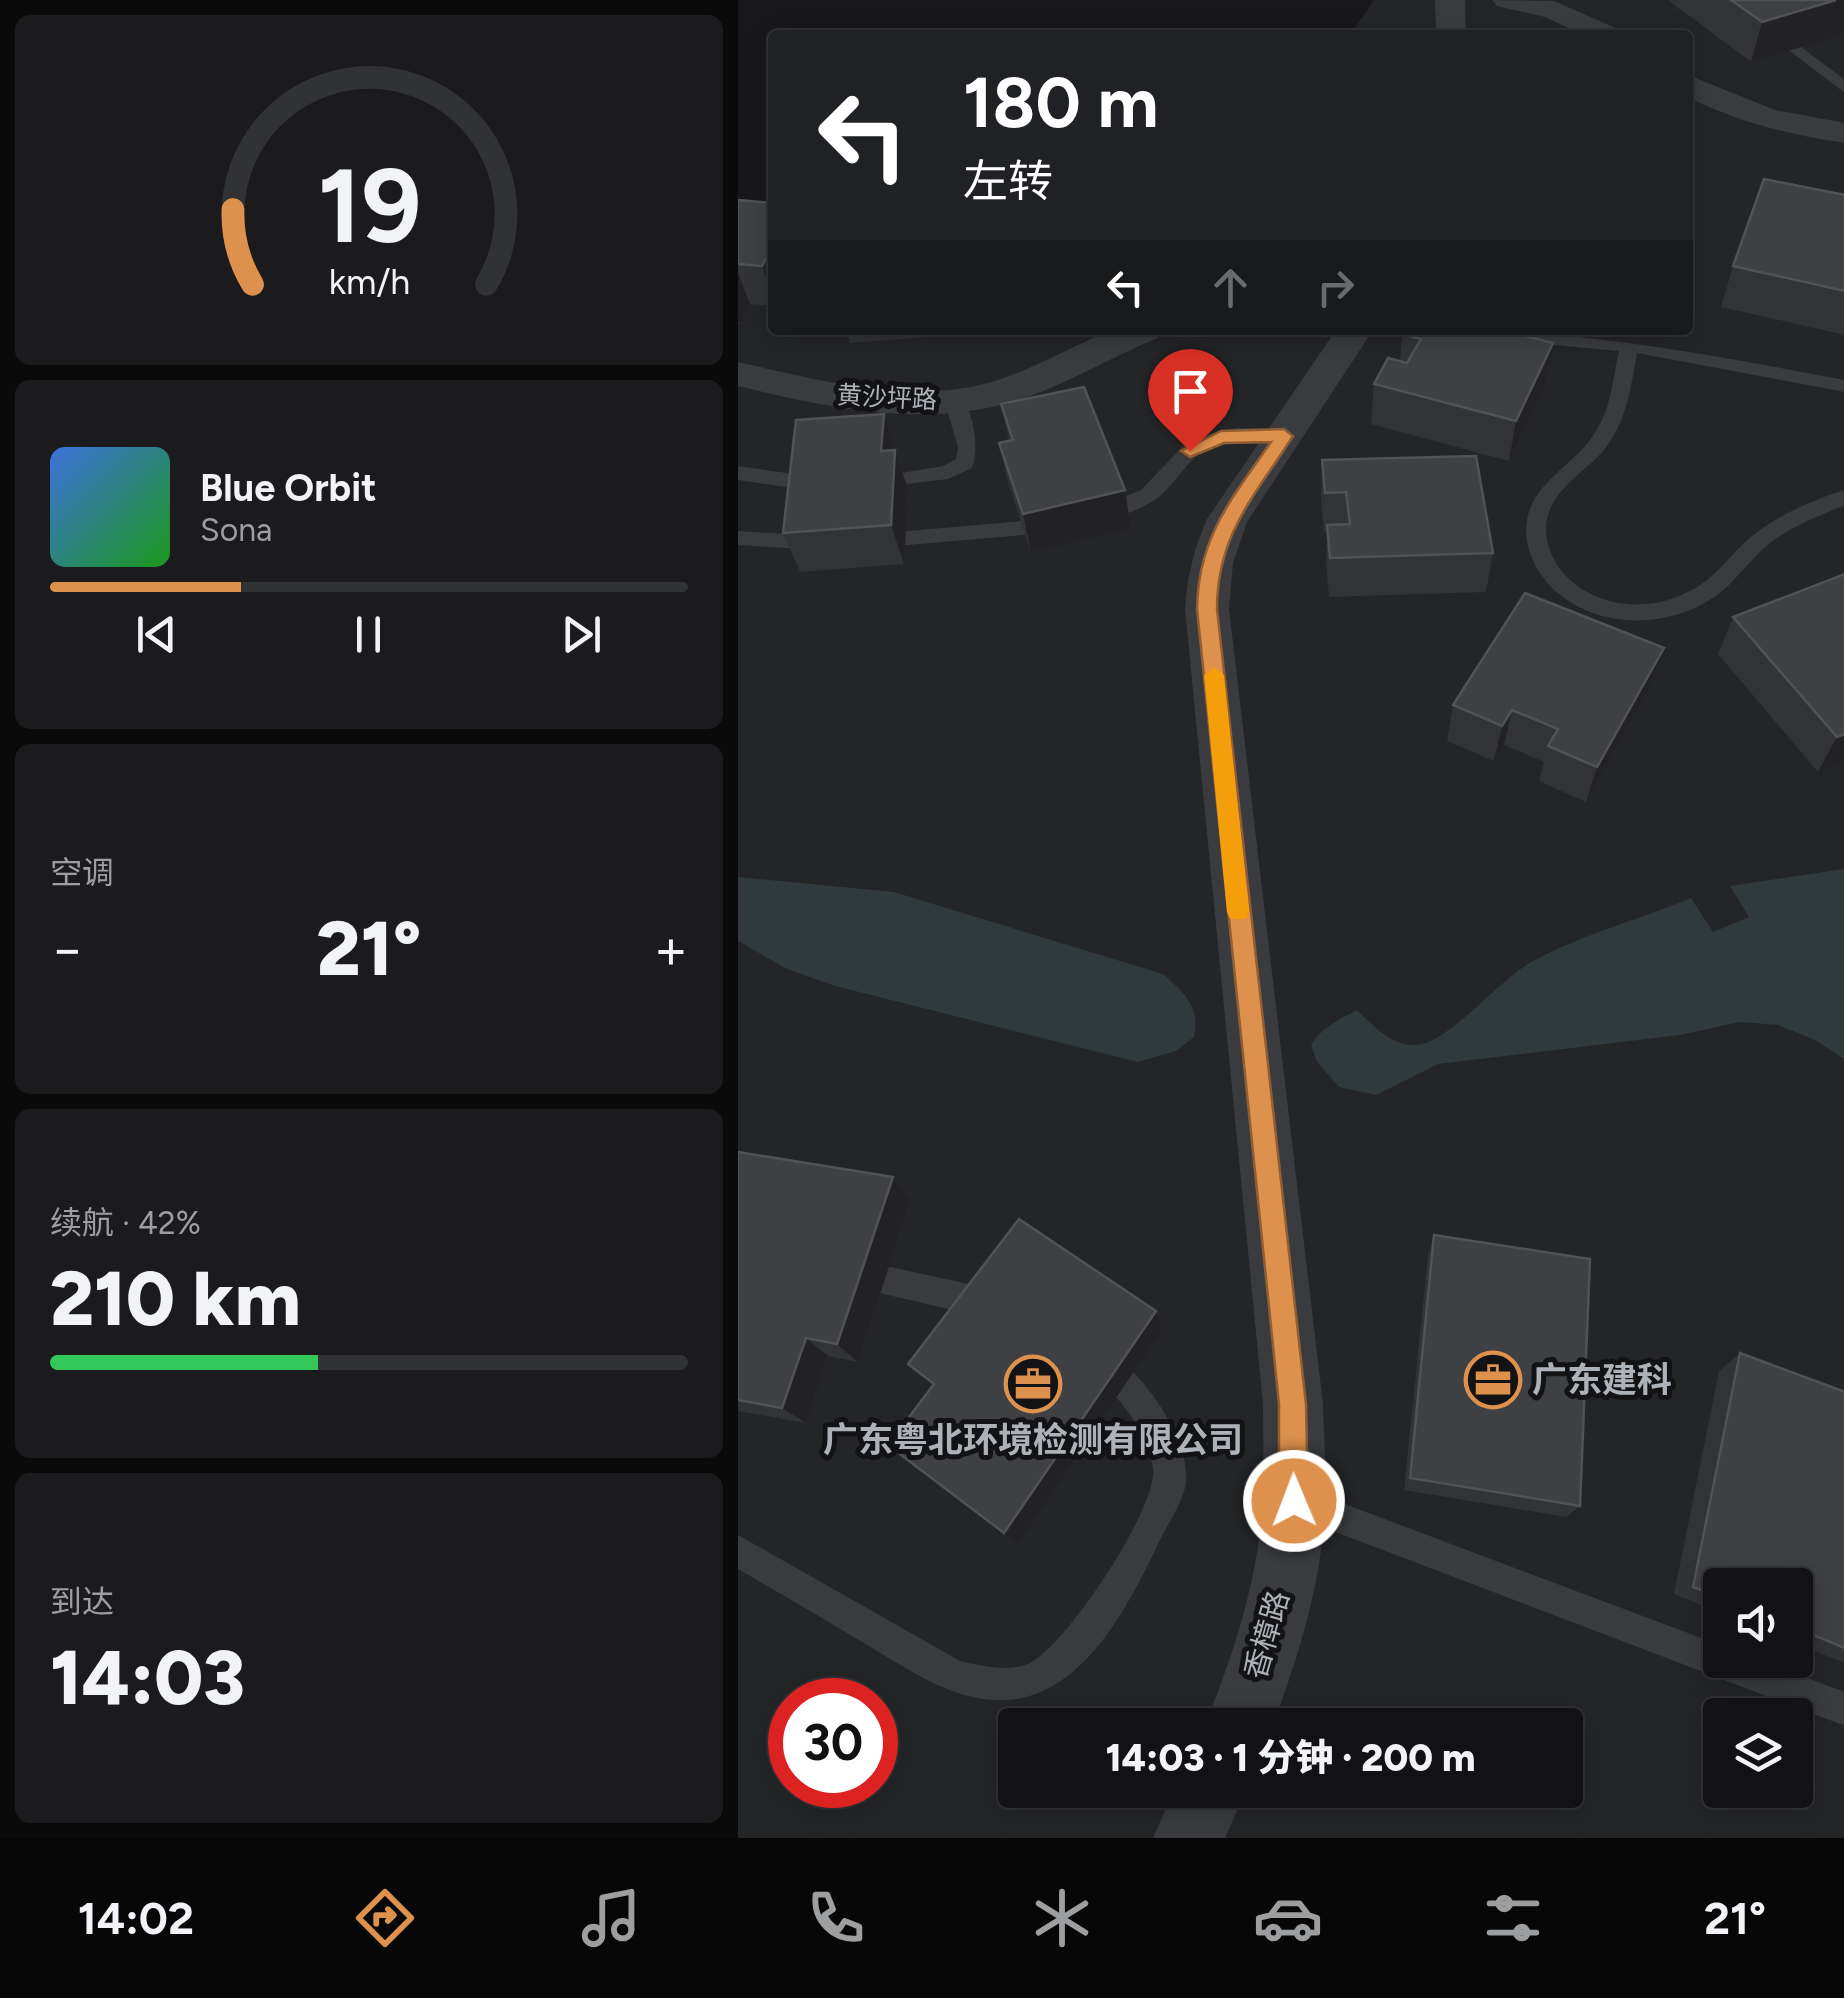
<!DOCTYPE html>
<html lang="zh">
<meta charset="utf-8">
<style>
body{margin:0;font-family:Figtree,"Noto Sans SC",sans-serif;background:#1b1b1d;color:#f1f3f6;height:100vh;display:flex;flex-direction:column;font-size:38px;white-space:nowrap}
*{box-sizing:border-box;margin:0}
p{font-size:32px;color:#9c9ea0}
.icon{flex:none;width:55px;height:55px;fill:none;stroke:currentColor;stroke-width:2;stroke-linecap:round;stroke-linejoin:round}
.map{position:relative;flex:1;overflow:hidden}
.drawer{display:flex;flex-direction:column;gap:15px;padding:15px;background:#0a0a0b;width:738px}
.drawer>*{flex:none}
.banner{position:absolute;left:30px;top:30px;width:925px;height:305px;border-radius:10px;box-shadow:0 5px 25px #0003,0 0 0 2px #313234;background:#202124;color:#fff;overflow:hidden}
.tools{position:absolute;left:965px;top:1568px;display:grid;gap:20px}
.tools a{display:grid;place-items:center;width:110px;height:110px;border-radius:10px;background:#121214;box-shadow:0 5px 25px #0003,0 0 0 2px #313234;font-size:50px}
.speed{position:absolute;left:30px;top:1678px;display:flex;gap:20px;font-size:50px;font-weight:700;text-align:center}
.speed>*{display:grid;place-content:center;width:130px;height:130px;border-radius:50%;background:#121214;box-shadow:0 5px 25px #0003,0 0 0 2px #313234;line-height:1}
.speed .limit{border:15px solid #d22;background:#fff;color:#111}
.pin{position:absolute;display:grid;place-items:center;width:85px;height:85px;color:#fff;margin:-102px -42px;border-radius:50% 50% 50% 0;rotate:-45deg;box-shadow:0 0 10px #0007}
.pin .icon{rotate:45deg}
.me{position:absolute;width:110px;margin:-55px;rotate:359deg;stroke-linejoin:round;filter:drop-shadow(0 0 8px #0008)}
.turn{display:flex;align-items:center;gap:35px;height:210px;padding:0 30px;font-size:45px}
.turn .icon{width:130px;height:130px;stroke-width:2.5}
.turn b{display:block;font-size:70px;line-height:85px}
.lanes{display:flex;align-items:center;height:95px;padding:0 30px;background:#0003;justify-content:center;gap:50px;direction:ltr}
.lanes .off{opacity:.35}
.big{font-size:75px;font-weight:800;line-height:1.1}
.drawer .card{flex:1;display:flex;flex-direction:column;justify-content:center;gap:15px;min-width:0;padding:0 35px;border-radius:15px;background:#1b1b1d}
.drawer .dial{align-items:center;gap:0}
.dial svg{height:260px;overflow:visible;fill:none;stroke:#313234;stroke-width:7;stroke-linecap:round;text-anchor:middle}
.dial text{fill:#f1f3f6;stroke:none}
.song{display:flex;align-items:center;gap:30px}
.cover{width:120px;height:120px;border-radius:15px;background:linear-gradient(135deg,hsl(220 70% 55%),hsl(120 70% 35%))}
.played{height:10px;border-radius:5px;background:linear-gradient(90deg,#dd914d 30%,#313234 30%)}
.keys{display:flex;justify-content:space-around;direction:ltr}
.heat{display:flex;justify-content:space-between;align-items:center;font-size:55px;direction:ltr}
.charge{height:15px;border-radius:8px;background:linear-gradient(90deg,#34c759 42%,#313234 0)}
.trip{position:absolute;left:260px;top:1708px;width:585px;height:100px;border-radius:10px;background:#121214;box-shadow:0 5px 25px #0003,0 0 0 2px #313234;font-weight:800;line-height:100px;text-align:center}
.dock{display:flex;height:160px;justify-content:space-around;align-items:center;background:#070708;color:#9c9ea0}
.dock .icon{width:70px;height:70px}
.dock .current{color:#dd914d}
.dock b{font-size:45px;color:#f1f3f6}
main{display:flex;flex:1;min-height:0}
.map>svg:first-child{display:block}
.built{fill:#242527;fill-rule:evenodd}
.water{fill:#30393c}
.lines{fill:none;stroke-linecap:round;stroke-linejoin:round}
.lane{fill:#3a3b3e;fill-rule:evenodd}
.street{fill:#3a3b3e;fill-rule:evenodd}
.wall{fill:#313335}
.shaded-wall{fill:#222224}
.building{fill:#3e4043;stroke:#505255;stroke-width:2.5}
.route{fill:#dd914d;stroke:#905e32;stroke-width:2.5}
.slow{fill:#f59e0b}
.labels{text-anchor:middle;stroke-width:10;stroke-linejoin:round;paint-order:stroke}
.far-street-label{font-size:25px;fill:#acb2b8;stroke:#131315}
.street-label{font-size:30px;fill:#acb2b8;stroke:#131315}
.near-poi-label{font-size:35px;font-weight:bold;fill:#acb2b8;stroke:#131315;text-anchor:start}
</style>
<main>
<section class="drawer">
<div class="card dial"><svg viewBox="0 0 100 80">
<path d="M14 69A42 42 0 1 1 86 69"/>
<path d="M14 69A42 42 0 0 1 8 46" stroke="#dd914d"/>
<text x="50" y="56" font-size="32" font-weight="700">19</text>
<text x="50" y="72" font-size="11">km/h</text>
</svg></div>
<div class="card">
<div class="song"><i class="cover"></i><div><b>Blue Orbit</b><p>Sona</p></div></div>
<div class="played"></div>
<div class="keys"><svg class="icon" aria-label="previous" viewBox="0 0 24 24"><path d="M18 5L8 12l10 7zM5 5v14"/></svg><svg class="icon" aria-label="pause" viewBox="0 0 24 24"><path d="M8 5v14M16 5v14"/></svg><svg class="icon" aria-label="next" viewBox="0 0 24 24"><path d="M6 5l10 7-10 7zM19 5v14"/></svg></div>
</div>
<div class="card"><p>空调</p>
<div class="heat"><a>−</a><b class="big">21°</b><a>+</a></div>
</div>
<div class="card"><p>续航 · 42%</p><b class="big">210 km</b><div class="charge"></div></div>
<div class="card"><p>到达</p><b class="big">14:03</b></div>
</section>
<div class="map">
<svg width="1107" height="1838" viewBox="0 0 1107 1838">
<rect width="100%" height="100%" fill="#18181a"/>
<path class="built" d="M636,0h470v1838h-1106v-1613l35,4v101h915v-295h-338zM982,1585h76v75h-76zM52,1700h86v85h-86zM982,1715h76v75h-76zM278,1725h550v65h-550z"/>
<path class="water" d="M1106,869v190l-29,-19 -37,-15 -38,-3 -60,13 -242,29 -62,31 -37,-8 -22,-25 -6,-17c11,-18 27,-25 46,-35 17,17 39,40 65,34 30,-6 78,-65 111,-83 48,-26 107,-42 158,-63l22,34 36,-15 -19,-31z
M0,877l156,15 269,82c22,19 38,34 31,63l-18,14 -38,11 -303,-76 -48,-17 -49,-28z"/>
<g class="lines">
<path class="lane" d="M985,0h16l106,80v13z
M710,330c135,0 264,25 397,50v12l-208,-39c-6,33 -10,66 -30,93 -18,24 -51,40 -59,69 -6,22 3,47 20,63 38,36 98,34 139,2 18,-14 30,-33 49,-47 25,-19 58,-34 89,-43v15c-26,11 -53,21 -75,38 -18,14 -31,34 -49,49 -45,36 -117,39 -162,2 -21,-17 -37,-47 -32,-74 7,-40 50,-56 69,-89 15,-23 17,-53 23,-80l-162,-15z
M216,394c20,8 26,56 18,74l-24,11 -83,10v-10l78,-13 13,-7 2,-12 -14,-47z
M499,428l47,1 10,7c-17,17 -68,-3 -96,19 -16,13 -27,34 -43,45 -15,9 -50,25 -66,21l-3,-5 3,-5 52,-21 42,-44 16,-10z
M0,466l84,12 10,7 -10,7 -84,-12z
M319,518l10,7 -10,7 -184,16 -10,-7 10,-7z
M0,531l80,5 10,7 -10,7 -80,-5z
M116,1259l137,30 10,5 5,10 -5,10 -10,5 -137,-32 -10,-4 -4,-10 4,-10z
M362,1347c38,16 91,92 86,135 -2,18 -17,40 -25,56 -32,67 -81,169 -169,162 -49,-4 -88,-34 -130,-58 -41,-25 -83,-49 -124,-73v-34l222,126c21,5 48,11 68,3 37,-16 130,-157 125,-195 -4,-28 -19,-52 -38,-73 -11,-12 -24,-19 -30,-34l4,-11z
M556,1485l426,160v15h39l86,32v34l-562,-214 -5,-11 5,-11z"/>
<path class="street" d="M697,0h30l1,35h-30z
M754,0l62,1 64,28 4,6h-39l-38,-18 -48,-11z
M950,75l87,35 70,13v20c-55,-8 -108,-21 -157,-46z
M373,330h52l-5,8c-45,18 -87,44 -133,60 -96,32 -191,11 -287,-12v-24c82,18 176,45 260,18 39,-13 75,-34 113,-50z
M598,330h37l-126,192 -14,41 -4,46 94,795c1,31 3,63 2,94 -1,78 -25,154 -52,227h-68c29,-72 54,-148 58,-227 1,-31 0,-63 0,-94l-78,-795c2,-32 9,-61 22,-90z
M436,1790h72l-21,48h-72z"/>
</g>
<path class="wall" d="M930,0h177l-94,62z
M1107,195v140l-124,-28 12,-41z
M0,200l35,3v103l-23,-2 -10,20h-2z
M108,330h93v6l-89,7z
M664,334l151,9 -7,40 -37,78 -138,-37 3,-40 26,-23z
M263,404l130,125 -100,23 -23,-70 -9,-39 10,-2z
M146,414l24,76 -4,74 -104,8 -17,-39z
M584,460l171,93 -7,39 -157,5 -3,-34 1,-31h-3l-3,-33z
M1107,574v187l-27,11 -100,-118 15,-37z
M926,648l-13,36 -65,118 -47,-21 5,-19 -40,-17 -10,16 -47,-20 6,-36z
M0,1152l172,49 -52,161 -30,-6 -22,67 -68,-12z
M696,1235l146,271 -14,11 -162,-27 24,-234z
M1002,1353l105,39v271l-49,-19v-59h-76v28l-46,-19 45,-223z"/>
<path class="shaded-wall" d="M1098,0h9v34l-94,28 11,-40z
M35,246v51l-11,-31z
M0,273l12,31 -10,20 -2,-4z
M815,343l-7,40 -37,78 7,-40z
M146,414l24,76 -4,74 -13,-39 -10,-74z
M387,490l6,39 -100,23 -8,-38z
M926,648l-13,36 -65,118 11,-35z
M774,710l-8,35 -10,16 8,-35z
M1107,734v27l-27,11 19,-35z
M155,1177l17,24 -52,161 -21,-18z
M418,1311l6,19 -144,213 -14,-10z
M68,1338l22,18 -22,67 -24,-15z"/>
<path class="building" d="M993,0h105l-74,22z
M1026,179l81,16v96l-112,-25z
M0,200l35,3v43l-11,20 -24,-2z
M667,330h97l51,13 -37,78 -142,-37 14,-26 19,5 14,-24 -19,-5z
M346,387l41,103 -102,24 -24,-71 14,-3 -12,-36z
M146,414l-3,37 14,-1 -4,75 -108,8 13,-113z
M738,456l17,97 -163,5 -3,-33 23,-1 -4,-32 -21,1 -3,-33z
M1107,574v160l-8,3 -104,-120z
M787,593l139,55 -67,119 -49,-21 10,-17 -46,-19 -10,16 -49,-21z
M0,1152l155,25 -56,167 -31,-6 -24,70 -44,-8z
M281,1219l137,92 -152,222 -116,-88 46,-61 -26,-20z
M696,1235l156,24 -10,247 -170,-28z
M1002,1353l105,39v256l-49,-20v-43h-76v13l-27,-11z"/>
<path class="route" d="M546,429l9,7c-38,60 -76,98 -76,173l89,795 2,97 -4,10 -10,4 -11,-4 -4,-10v-97l-82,-795c1,-72 35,-111 74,-167l-47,1 -34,14 -9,-6 40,-20z"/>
<path class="slow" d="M476,667l10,8 25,237 -3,7h-16l-3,-7 -23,-237z"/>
<defs>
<g id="office-ring" transform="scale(2.875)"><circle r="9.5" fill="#131315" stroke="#dd914d" stroke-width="1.5"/><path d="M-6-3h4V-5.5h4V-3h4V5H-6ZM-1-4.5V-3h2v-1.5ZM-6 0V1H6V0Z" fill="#dd914d"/></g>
</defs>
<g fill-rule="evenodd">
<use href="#office-ring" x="755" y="1380"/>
<use href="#office-ring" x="295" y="1384"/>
</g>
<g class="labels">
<g class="far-street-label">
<text transform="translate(149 397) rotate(3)" y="9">黄沙坪路</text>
</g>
<g class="street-label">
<text transform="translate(529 1635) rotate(-74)" y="10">香樟路</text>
</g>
<g class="near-poi-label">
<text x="794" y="1392">广东建科</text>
<text x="295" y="1452" text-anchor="middle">广东粤北环境检测有限公司</text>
</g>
</g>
</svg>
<div class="tools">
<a><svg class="icon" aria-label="sound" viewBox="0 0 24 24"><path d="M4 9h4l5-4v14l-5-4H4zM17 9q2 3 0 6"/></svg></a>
<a><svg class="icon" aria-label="layers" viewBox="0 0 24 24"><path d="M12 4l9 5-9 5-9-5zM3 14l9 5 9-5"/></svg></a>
</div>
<div class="speed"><div class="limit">30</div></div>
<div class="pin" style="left:452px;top:451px;background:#d93025"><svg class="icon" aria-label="arrive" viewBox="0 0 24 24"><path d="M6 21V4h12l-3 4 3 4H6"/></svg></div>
<svg class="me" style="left:556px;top:1501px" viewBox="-20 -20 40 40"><circle r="17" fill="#dd914d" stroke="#fff" stroke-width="3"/><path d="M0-11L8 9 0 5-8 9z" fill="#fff"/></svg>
<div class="trip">14:03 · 1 分钟 · 200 m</div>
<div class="banner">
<div class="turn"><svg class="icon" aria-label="left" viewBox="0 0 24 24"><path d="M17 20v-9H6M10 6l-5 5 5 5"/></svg><div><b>180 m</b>左转</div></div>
<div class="lanes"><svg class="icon" aria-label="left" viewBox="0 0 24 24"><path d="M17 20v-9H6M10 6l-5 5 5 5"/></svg><svg class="icon off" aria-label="ahead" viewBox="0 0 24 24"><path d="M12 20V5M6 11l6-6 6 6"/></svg><svg class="icon off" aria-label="right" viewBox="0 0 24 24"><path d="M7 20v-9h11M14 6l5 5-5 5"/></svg></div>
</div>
</div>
</main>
<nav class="dock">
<b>14:02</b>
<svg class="icon current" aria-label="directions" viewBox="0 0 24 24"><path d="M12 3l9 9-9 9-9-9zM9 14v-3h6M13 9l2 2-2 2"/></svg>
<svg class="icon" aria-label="music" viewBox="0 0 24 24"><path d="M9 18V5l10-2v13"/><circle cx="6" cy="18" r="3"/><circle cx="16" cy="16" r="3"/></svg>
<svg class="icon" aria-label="phone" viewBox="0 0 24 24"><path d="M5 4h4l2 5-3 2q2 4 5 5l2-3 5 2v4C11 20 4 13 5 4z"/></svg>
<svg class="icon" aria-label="climate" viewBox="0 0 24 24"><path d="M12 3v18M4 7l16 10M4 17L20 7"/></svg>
<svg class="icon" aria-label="car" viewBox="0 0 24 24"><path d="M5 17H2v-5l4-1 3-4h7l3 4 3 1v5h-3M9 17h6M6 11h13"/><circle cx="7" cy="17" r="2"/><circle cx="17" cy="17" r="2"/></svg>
<svg class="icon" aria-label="filters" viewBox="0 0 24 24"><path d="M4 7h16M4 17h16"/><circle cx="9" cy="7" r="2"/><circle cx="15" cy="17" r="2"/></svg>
<b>21°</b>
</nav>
